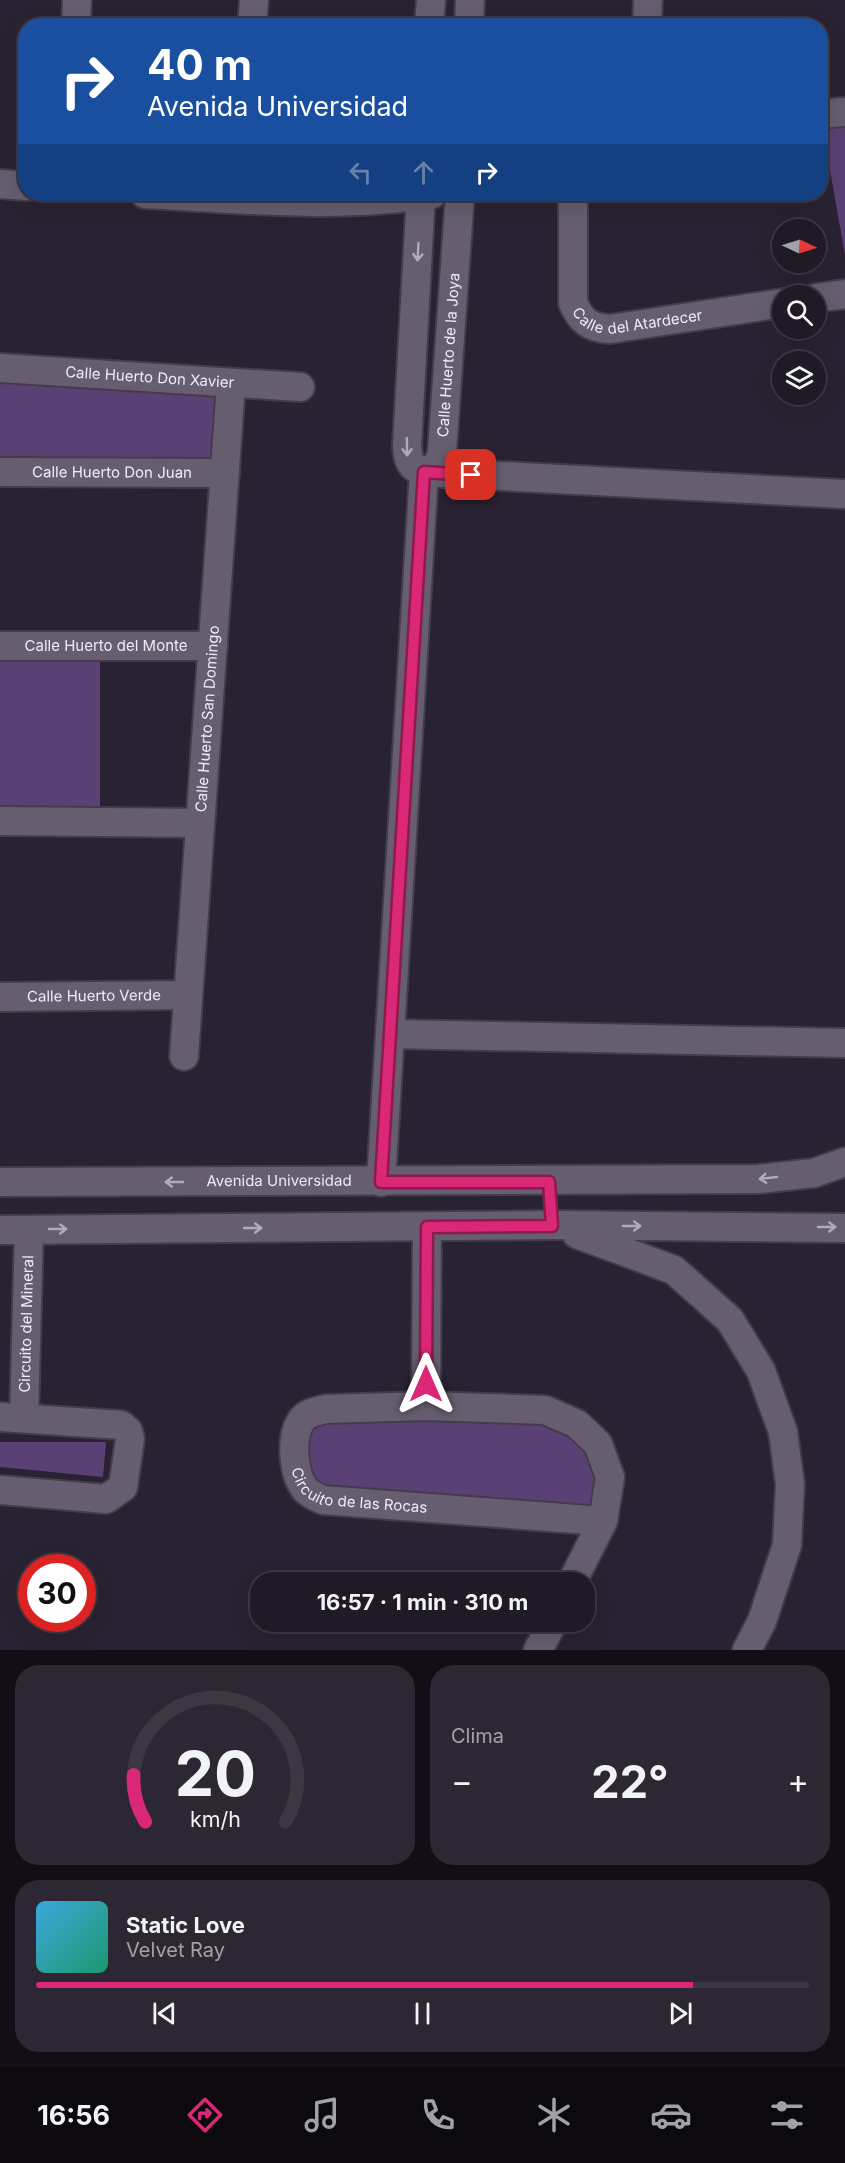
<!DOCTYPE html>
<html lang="es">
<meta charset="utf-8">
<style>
body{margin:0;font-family:Inter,sans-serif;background:#2c2732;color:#f1f3f6;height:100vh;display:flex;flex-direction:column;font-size:22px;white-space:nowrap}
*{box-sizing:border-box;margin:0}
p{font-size:20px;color:#a1a1a7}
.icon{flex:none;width:33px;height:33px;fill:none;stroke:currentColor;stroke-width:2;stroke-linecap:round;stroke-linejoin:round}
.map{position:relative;height:1650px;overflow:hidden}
.panel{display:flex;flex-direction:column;gap:15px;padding:15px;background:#110e15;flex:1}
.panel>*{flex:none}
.top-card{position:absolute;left:18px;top:18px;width:810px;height:183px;border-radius:24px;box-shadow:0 6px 24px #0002,0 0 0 2px #3c3843;background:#1a4fa0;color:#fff;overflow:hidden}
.needle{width:39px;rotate:94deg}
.tools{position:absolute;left:772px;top:219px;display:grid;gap:12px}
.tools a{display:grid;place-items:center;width:54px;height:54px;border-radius:50%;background:#1f1a26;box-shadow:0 6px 24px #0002,0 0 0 2px #3c3843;font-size:30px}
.speed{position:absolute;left:18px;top:1554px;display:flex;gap:12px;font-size:30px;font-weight:700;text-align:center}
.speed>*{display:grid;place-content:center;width:78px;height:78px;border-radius:50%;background:#1f1a26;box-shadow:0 6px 24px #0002,0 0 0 2px #3c3843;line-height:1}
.speed .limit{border:9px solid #d22;background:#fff;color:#111}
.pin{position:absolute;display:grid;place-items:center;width:51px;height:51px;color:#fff;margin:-26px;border-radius:12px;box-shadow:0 3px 9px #0006}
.me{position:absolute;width:66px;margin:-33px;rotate:0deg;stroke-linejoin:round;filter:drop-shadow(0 0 4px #0008)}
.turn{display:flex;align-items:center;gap:21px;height:126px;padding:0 30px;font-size:27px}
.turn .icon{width:78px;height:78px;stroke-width:2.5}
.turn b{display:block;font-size:42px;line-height:51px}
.lanes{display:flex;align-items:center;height:57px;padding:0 30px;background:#0003;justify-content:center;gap:30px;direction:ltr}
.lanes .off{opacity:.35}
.big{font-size:45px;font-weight:700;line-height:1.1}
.panel .tile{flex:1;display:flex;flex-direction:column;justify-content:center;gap:9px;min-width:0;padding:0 21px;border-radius:24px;background:#2c2732}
.panel .dial{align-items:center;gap:0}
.dial svg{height:156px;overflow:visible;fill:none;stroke:#3c3843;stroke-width:7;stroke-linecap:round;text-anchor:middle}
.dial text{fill:#f1f3f6;stroke:none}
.song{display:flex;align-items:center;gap:18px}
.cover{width:72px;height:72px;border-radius:9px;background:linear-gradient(135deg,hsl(200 70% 55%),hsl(160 70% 35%))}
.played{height:6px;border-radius:3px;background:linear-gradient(90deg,#db2777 85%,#3c3843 85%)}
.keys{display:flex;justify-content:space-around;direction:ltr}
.heat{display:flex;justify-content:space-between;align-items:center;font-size:33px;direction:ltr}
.panel .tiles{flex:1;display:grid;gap:15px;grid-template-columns:1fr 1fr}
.tile:last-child{grid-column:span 2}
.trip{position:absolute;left:250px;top:1572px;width:345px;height:60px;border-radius:24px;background:#1f1a26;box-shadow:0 6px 24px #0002,0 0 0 2px #3c3843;font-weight:700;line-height:60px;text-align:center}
.dock{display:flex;height:96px;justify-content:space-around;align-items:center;background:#0c0a0f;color:#a1a1a7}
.dock .icon{width:42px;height:42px}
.dock .current{color:#db2777}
.dock b{font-size:27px;color:#f1f3f6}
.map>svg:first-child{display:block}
.green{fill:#5a4175}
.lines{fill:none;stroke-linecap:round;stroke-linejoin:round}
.minor-casing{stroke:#433d4a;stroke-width:32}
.minor{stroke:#665e70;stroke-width:28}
.oneway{stroke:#b1abb9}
.route-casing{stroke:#8e194d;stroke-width:15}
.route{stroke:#db2777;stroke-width:10}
.labels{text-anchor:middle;stroke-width:6;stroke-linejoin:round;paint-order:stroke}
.street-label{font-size:15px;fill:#efeaf5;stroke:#292232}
</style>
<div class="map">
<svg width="845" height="1650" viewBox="0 0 845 1650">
<rect width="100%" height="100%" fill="#292232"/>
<path class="green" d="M845,123v132l-23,-130z
M0,380l216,16 -5,71 -211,-4z
M100,654v157h-100v-156z
M544,1416l48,29 14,35 -9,34 -274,-18 -16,-13 -8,-41 13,-22z
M0,1442h106l-3,35 -103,-10z"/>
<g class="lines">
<g class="minor-casing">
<g id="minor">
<path d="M76,26l1,-26"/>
<path d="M252,26l2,-26"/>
<path d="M429,26l2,-26"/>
<path d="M469,26l1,-26"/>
<path d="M647,26l1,-26"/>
<path d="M820,114l25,-2"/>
<path d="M0,184l26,2"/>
<path d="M145,194c95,5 193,15 287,0"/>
<path d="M421,194l-14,252c1,15 3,21 17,26l421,22"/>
<path id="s1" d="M573,194v109c8,18 17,25 37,26l173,-26"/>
<path d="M816,298l29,-4"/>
<path id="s2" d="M0,368l300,19"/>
<path id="s3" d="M0,472l225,1"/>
<path id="s4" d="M424,472c11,-4 16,-8 18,-20l18,-258"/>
<path id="s5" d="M0,646h213"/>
<path d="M0,821l200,2"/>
<path id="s6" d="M0,997l188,-2"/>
<path d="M390,1034l455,9"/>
<path id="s7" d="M184,1056l47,-673"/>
<path id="s8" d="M0,1182l758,-3 56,-6 31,-11"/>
<path d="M381,1182l43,-710"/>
<path d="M0,1230l552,-5 293,3"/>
<path d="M577,1234l97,36 56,50 31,51 22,61 7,52 -3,61 -25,76 -15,29"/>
<path d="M426,1406l1,-179"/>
<path d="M0,1417l121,8 7,6 2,8 -7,48 -17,12 -106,-9"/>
<path id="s9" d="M24,1418l5,-188"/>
<path id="s10" d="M572,1582l31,-61 7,-44 -12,-33 -21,-20 -32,-14 -119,-4 -100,3c-9,2 -20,4 -25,12 -11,17 -8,54 5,69 5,5 11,7 17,10l280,21"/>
<path d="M538,1650l15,-28"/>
</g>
</g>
<use href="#minor" class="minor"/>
</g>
<defs><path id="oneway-shaft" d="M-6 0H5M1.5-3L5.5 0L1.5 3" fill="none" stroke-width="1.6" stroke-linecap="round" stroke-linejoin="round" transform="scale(1.5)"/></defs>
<g class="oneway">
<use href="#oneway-shaft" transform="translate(418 252) rotate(93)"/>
<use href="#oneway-shaft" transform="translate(407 447) rotate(89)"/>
<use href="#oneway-shaft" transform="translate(768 1178) rotate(174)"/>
<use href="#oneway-shaft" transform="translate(174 1182) rotate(180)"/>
<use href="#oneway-shaft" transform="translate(632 1226)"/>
<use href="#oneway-shaft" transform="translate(827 1227)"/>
<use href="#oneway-shaft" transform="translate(253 1228)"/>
<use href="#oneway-shaft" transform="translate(58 1229)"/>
</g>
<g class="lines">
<g class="route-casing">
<path id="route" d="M426,1384l1,-157 125,-1 -3,-44h-168l43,-710 47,3"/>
</g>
<use href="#route" class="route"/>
</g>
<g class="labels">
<g class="street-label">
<text dy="5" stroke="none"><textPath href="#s1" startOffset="183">Calle del Atardecer</textPath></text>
<text dy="5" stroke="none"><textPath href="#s4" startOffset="126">Calle Huerto de la Joya</textPath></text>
<text dy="5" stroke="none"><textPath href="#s2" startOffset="150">Calle Huerto Don Xavier</textPath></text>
<text dy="5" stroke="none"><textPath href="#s3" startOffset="112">Calle Huerto Don Juan</textPath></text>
<text dy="5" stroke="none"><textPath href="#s5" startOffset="106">Calle Huerto del Monte</textPath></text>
<text dy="5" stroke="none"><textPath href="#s7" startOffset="338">Calle Huerto San Domingo</textPath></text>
<text dy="5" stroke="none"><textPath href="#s6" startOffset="94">Calle Huerto Verde</textPath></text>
<text dy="5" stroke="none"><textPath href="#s8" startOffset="279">Avenida Universidad</textPath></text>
<text dy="5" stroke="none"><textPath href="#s9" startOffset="94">Circuito del Mineral</textPath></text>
<text dy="5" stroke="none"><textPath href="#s10" startOffset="582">Circuito de las Rocas</textPath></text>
</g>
</g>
</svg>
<div class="tools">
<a><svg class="needle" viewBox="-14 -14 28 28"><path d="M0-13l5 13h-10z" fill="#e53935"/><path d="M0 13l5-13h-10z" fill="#a1a1a7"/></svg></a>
<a><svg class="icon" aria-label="search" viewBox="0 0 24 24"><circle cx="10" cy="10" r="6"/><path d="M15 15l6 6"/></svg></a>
<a><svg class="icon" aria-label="layers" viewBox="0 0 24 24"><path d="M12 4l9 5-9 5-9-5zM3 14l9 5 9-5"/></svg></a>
</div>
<div class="speed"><div class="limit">30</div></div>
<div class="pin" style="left:471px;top:475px;background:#d93025"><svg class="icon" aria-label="arrive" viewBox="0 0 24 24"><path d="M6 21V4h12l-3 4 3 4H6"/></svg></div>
<svg class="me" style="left:426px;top:1384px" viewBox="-20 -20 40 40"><path d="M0-17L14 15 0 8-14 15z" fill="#db2777" stroke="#fff" stroke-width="4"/></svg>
<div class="trip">16:57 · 1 min · 310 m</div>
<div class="top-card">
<div class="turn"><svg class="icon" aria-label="right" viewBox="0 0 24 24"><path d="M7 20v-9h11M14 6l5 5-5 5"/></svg><div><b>40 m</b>Avenida Universidad</div></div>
<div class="lanes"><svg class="icon off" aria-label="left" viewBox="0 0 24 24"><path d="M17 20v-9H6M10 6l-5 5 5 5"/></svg><svg class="icon off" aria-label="ahead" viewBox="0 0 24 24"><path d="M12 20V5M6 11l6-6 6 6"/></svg><svg class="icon" aria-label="right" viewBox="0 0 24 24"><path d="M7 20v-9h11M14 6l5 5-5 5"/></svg></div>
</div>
</div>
<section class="panel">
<div class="tiles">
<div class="tile dial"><svg viewBox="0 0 100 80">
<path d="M14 69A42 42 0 1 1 86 69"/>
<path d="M14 69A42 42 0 0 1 8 45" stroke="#db2777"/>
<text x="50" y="56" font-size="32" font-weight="700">20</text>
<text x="50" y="72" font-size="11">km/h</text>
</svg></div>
<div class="tile"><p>Clima</p>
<div class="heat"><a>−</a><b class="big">22°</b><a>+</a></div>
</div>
<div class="tile">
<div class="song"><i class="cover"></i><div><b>Static Love</b><p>Velvet Ray</p></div></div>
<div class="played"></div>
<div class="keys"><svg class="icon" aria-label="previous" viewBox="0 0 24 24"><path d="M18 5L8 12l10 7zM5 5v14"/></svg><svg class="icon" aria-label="pause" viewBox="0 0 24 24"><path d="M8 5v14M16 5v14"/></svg><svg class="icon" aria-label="next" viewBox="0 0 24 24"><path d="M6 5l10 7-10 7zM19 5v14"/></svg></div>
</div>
</div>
</section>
<nav class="dock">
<b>16:56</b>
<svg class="icon current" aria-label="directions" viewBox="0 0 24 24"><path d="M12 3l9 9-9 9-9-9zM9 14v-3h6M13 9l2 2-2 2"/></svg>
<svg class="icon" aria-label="music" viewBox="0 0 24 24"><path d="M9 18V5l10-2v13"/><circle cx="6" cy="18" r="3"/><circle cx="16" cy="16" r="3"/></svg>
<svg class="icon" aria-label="phone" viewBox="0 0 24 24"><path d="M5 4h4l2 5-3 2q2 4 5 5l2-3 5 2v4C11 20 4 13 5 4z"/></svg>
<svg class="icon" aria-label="climate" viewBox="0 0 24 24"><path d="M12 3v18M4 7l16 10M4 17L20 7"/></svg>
<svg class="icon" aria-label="car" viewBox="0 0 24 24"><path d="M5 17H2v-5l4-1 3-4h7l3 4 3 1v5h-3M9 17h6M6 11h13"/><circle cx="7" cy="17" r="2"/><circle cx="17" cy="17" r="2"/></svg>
<svg class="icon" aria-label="filters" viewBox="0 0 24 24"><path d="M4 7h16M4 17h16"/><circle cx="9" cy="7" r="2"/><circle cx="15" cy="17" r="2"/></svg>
</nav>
